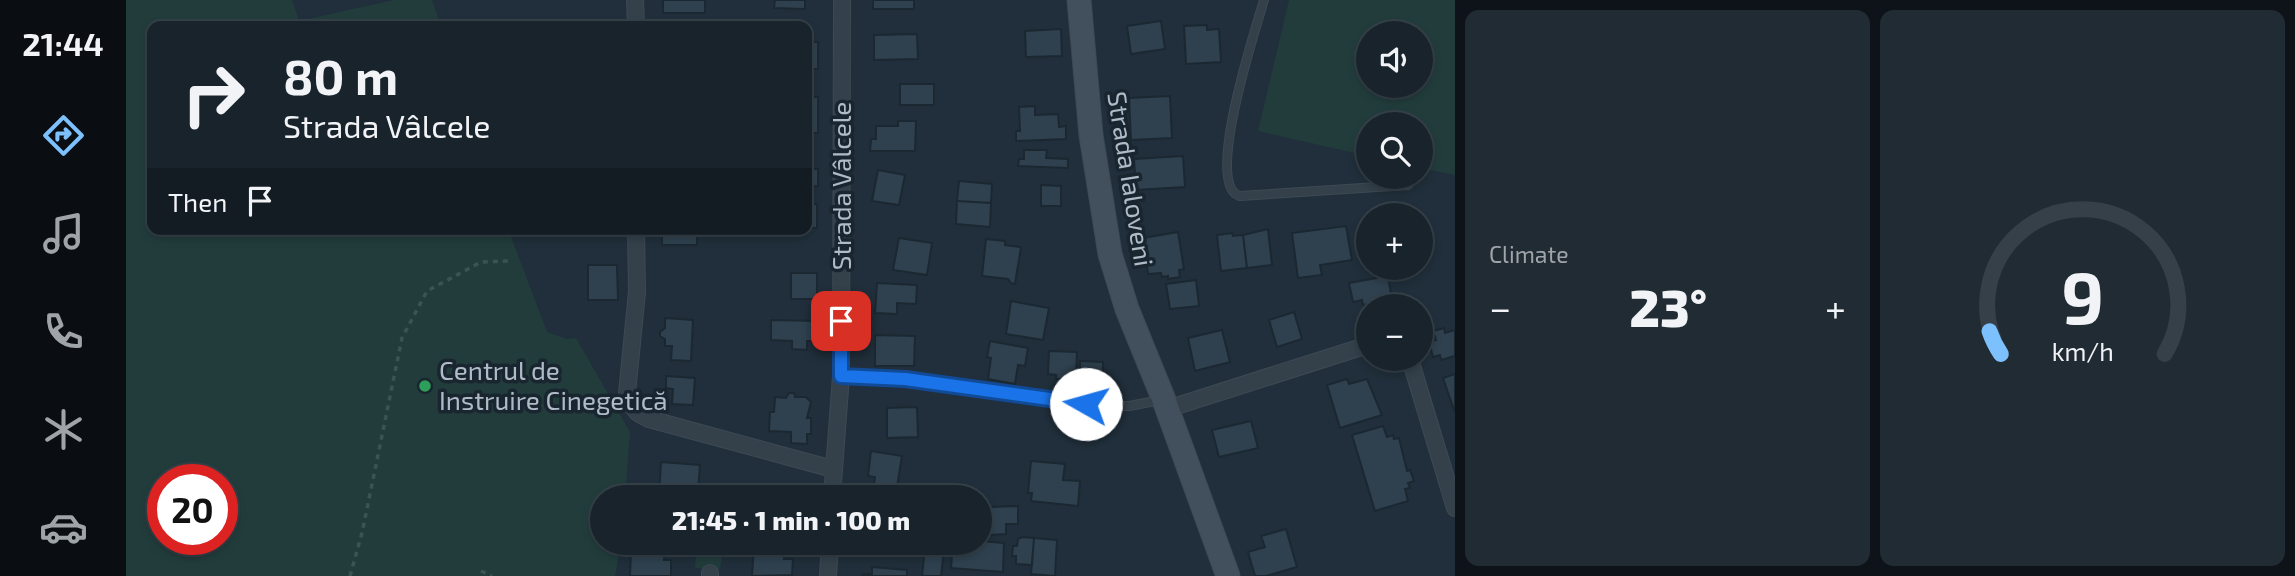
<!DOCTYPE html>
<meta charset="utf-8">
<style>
body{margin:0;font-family:"Exo 2",sans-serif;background:#212b34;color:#f1f3f6;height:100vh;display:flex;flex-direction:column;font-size:26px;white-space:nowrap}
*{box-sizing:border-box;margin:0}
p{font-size:23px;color:#9fa4a9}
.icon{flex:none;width:38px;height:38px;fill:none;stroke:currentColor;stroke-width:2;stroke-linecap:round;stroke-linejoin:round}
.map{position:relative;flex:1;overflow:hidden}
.drawer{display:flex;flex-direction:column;gap:10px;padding:10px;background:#0d1318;width:840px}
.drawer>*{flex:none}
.top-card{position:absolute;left:21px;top:21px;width:665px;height:214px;border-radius:14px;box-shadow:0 4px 10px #0003,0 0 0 2px #364048;background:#18232c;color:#f1f3f6;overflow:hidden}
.tools{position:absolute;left:1230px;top:21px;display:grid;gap:14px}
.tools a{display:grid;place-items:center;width:77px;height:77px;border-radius:50%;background:#18232c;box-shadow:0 4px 10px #0003,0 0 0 2px #364048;font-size:35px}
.speed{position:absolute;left:21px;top:464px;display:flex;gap:14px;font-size:35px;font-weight:700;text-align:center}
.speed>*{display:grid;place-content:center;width:91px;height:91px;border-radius:50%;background:#18232c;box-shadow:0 4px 10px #0003,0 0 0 2px #364048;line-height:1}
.speed .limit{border:10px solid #d22;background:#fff;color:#111}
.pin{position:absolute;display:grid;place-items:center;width:60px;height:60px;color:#fff;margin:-30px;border-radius:14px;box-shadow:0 4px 10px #0006}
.me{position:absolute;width:77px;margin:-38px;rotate:277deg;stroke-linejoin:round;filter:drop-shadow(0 0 5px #0008)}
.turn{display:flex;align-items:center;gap:24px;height:147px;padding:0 21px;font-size:32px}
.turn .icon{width:91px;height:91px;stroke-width:2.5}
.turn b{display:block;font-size:49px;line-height:60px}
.then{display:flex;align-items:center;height:66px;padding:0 21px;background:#0003;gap:14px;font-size:26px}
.big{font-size:52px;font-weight:800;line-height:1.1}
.drawer .card{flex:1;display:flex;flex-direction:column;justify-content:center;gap:10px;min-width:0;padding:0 24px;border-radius:14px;background:#212b34}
.drawer .dial{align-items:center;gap:0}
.dial svg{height:182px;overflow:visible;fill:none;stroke:#364048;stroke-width:7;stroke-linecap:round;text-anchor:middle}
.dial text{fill:#f1f3f6;stroke:none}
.heat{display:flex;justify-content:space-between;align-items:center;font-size:38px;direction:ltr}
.drawer .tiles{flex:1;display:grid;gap:10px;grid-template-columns:repeat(2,1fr)}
.trip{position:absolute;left:464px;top:485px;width:402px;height:70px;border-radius:35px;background:#18232c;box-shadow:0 4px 10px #0003,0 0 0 2px #364048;font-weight:800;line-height:70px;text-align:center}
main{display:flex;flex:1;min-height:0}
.tab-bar{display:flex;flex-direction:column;width:126px;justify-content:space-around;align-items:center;background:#0a0e12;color:#9fa4a9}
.tab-bar .icon{width:49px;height:49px}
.tab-bar .current{color:#7dc0fe}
.tab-bar b{font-size:32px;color:#f1f3f6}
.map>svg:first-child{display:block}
.green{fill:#223c3c;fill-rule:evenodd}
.building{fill:#2f414f;stroke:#1b2832;stroke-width:2}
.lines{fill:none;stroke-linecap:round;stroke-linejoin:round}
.lane-casing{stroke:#3d4a54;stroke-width:10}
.street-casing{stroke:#3d4a54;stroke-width:18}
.secondary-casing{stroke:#3d4a54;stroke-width:25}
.path{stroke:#3b5453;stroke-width:3.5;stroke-dasharray:5 5;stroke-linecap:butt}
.lane{stroke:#34414b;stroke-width:8}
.street{stroke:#34414b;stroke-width:16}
.secondary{stroke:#42505e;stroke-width:23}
.route-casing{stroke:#114b97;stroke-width:18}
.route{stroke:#1a73e8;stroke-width:12}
.leisure-dot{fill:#2e9e5b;stroke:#192630;stroke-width:2.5}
.labels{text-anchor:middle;stroke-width:7;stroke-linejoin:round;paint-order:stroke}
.street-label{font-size:26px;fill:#afbbc7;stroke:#192630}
.poi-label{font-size:26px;fill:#afbbc7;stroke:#192630;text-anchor:start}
</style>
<main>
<nav class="tab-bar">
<b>21:44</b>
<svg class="icon current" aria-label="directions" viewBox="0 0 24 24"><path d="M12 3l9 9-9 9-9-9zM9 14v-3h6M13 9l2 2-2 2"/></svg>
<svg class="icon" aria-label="music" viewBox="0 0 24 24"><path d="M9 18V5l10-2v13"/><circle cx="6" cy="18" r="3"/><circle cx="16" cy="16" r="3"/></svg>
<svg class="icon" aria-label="phone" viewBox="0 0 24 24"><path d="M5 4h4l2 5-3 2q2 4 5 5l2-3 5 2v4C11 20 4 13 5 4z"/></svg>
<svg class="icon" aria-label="climate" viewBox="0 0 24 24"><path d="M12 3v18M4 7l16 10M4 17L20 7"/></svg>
<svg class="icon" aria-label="car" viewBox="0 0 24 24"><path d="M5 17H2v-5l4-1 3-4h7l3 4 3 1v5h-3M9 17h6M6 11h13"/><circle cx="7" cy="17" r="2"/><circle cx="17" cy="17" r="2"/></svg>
</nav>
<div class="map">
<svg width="1329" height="576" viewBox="0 0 1329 576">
<rect width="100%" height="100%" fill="#202f3b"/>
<path class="green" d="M0,0h166l7,21 95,-21h38l9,26h-289v203h356l39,103 20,7 9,-1 54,94 -5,65h-23v45l19,1 -6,33h-489zM37,480h59v59h-59z
M1163,0h166v175l-34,-7v-44h-53v32l-110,-25zM1295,33v53h-53v-53z
M571,543h27l-4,26 -25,-1z"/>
<path class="building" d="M537,0h42v13h-42z
M649,0h30v9l-31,-1z
M747,0h41v9h-41z
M1035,21l4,28 -34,5 -4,-28z
M1081,25v5l12,-1 2,33 -35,2 -2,-38z
M935,29l1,27 -36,1 -1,-26z
M791,34l1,25 -44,1v-25z
M681,42h11v27h-11z
M774,84h34v21h-34z
M1044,96l2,42 -41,2 -2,-42z
M681,97h11v36h-11z
M909,106v9l23,-1 1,13 7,-1v13l-50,2v-10h4l-1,-24z
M772,121h18l-1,30h-45l1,-12h5v-13h22z
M898,150h23l-1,8 22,1v9l-50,-2 1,-7h5z
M1057,156l2,31 -49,3 -2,-31z
M681,169h11v17l-11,1z
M752,170l27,5 -6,30 -27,-4z
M833,181l33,3 -1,19 -34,-2z
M915,185l20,1v20h-20z
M831,201l34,2 -1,24 -34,-3z
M681,204h10v24h-10z
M1220,226l6,34 -32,5 2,10 -24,3 -6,-45z
M536,229h35v16h-35z
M642,229h23v5h-23z
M1142,229l4,36 -25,3 -4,-33z
M1052,232l6,37 -5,1 1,7 -12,2v-3l-6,1 -1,-4 -13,1 -5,-36z
M1106,233l1,3 10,-1 4,33 -26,3 -4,-36z
M773,238l33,5 -5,32 -34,-5z
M860,239l19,2v4l16,2 -6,37 -4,-1 -3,-4 -26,-3z
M462,265h29l1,35h-30z
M665,273h26v26h-26z
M1262,276l5,30h-20v-3l-10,2 -1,-5 -9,2 -4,-19z
M1070,280l3,26 -29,3 -4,-25z
M751,283l40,2 -1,19 -19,-1v11l-22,-1z
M885,301l38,7 -6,32 -37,-6z
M1168,312l8,27 -25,8 -8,-27z
M539,318l28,2 -2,41 -20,-1 1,-14h-7v-7l-5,-3v-4l5,-4z
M645,320l47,1v20h-11v9l-15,-1v-8l-21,-1z
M1318,328l1,5 10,-3v26l-14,4 -1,-5 -7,2 -4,-15 7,-2 -3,-9z
M1096,330l8,32 -35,9 -7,-33z
M749,335l40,1 -1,30h-39z
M864,341l38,7 -3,18 -7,-1 -3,19 -27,-5 3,-21 -4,-1z
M923,351l28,1 -1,24h-8v3h-12v-4l-8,-1z
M954,361l23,1v25l-23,-1z
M1329,374v39l-12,-35z
M540,376l29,2 -2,27 -21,-1 1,-15 -7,-1z
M1221,379l2,5 18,-5 15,36 -42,13 -13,-43z
M663,393h5l1,4h11l5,5 -4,16h4v16h-4v10l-16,-1v-11l-22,-1 1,-19h4l1,-15 11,1z
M791,407l1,30 -31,1v-30z
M1125,421l7,27 -39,9 -7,-27z
M1257,426l4,11 6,-2 1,4 5,-1 8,33 3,-1 4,11 -6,2 2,5 -5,1 3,12 -33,10 -23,-76z
M745,451l31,5 -5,31 -23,-3 1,-7 -7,-1z
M905,461l34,3 -2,16 17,1 -2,25 -47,-5 1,-8h-4z
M535,462l39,3 -2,25 11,1v6h-50z
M892,506v18h-12v10l-17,1 -1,-28z
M1160,529l11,38 -31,9h-11l-7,-24 17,-5 -4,-11z
M896,537l12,1 -2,27 -16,-1v-8h-4l1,-10h4l1,-7z
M908,538l23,2 -2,36 -24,-2z
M854,541l24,2 -1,29 -52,-4 2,-26z
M635,544l24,1 -1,14h9l-1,16 -40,1 2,-30 7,1z
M799,547l19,2 -3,27h-19z
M505,549l34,1 -1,10h7v16h-41z
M746,567l35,3v6h-45v-2h10z"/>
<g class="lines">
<g class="lane-casing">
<path id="lane" d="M1138,0c-8,28 -61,188 -24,196l168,-11
M715,376l64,3 197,27h27l32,-6"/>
</g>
<g class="street-casing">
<path id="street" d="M509,0l1,26
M510,229l1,63 -10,101 3,11 8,9 11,6 184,50
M1284,359l45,149
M1041,409l201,-64
M706,497l9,-121 1,-376
M584,576v-3
M702,576l2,-34"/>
</g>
<g class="secondary-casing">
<path id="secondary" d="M953,0l12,135 19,119 17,55 37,91 64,176"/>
</g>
<path class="path" d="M355,571l11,5
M224,576l12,-43 40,-195 25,-47 54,-29 30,-1"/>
<use href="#lane" class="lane"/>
<use href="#street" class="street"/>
<use href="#secondary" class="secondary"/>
</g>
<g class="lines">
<g class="route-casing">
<path id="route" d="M715,321v55l64,3 181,25"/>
</g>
<use href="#route" class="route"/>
</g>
<circle class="leisure-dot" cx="299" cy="386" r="7"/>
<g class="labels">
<g class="street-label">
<text transform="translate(1004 179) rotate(81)" y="9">Strada Ialoveni</text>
<text transform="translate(716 186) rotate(-90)" y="9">Strada Vâlcele</text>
</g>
<g class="poi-label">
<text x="313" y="380">Centrul de<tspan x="313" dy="30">Instruire Cinegetică</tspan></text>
</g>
</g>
</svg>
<div class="tools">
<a><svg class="icon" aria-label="sound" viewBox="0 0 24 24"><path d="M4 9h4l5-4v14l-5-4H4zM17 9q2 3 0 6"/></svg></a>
<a><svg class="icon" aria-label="search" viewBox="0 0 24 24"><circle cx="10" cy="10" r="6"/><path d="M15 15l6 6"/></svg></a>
<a>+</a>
<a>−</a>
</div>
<div class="speed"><div class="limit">20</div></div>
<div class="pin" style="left:715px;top:321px;background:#d93025"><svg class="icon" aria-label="arrive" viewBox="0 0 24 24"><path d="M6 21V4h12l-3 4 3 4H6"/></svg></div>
<svg class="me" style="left:960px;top:404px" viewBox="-20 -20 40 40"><circle r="19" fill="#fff"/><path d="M0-13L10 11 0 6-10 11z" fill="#1a73e8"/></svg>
<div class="trip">21:45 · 1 min · 100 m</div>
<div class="top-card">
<div class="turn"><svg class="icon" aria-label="right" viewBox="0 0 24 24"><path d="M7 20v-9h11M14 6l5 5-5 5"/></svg><div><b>80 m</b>Strada Vâlcele</div></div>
<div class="then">Then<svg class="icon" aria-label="arrive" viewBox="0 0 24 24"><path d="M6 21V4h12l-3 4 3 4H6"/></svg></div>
</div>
</div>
<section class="drawer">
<div class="tiles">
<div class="card"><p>Climate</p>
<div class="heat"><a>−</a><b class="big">23°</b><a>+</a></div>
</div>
<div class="card dial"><svg viewBox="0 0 100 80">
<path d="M14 69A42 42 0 1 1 86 69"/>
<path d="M14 69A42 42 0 0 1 9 59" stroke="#7dc0fe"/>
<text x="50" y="56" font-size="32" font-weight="700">9</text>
<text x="50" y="72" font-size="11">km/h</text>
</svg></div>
</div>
</section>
</main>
